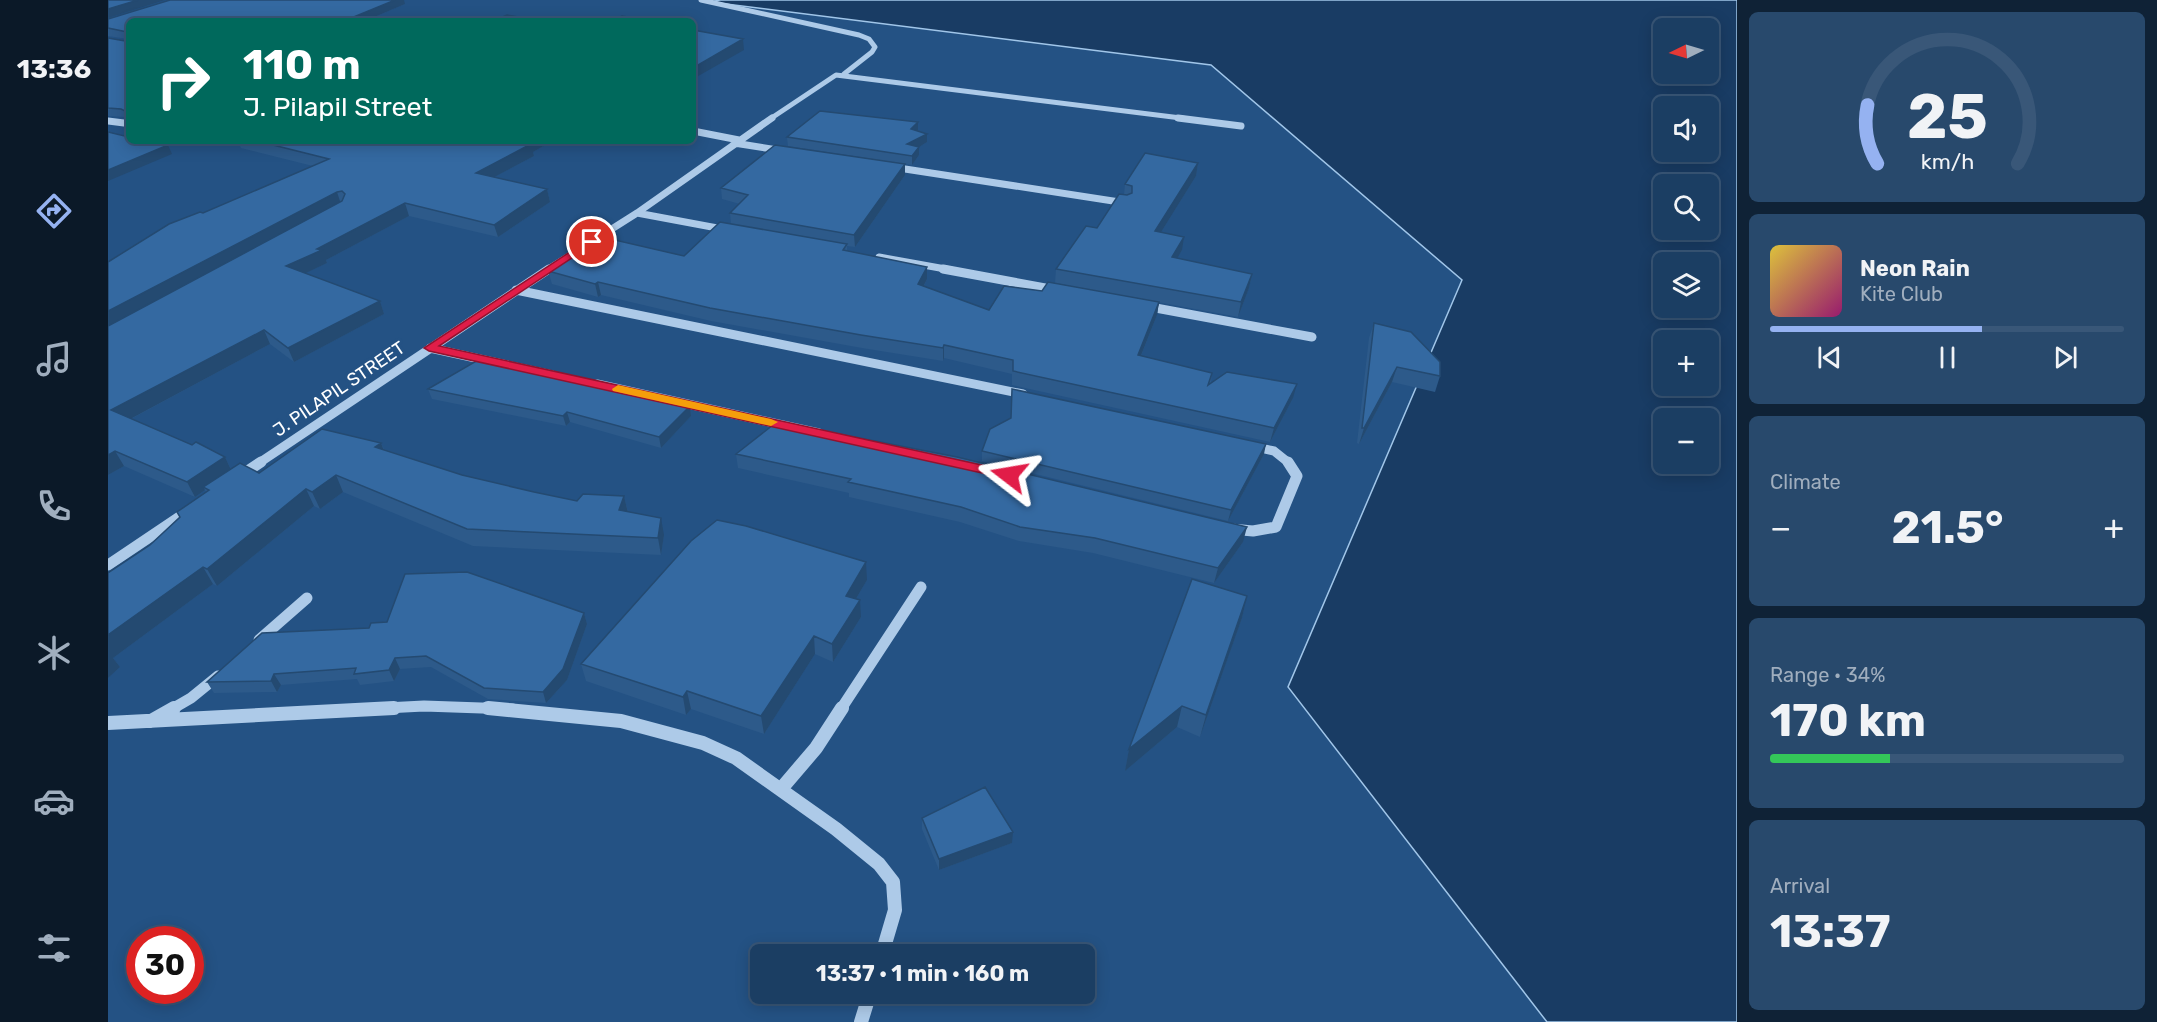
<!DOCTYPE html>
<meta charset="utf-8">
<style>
body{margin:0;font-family:Rubik,sans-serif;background:#28496c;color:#f1f3f6;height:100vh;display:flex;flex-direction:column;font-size:22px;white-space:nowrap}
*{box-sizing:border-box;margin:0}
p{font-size:20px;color:#a0aebe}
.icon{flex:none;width:33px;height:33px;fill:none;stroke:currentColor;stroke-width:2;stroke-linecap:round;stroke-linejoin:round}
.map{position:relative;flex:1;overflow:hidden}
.sheet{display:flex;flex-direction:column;gap:12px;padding:12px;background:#0f2236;width:420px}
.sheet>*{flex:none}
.hud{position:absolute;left:18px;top:18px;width:570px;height:126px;border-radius:9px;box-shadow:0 3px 15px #0003,0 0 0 2px #395778;background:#00695c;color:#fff;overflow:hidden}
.needle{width:39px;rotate:265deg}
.buttons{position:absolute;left:1545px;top:18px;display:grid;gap:12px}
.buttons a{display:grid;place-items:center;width:66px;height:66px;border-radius:9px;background:#1b3e63;box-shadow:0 3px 15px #0003,0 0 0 2px #395778;font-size:30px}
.speed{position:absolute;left:18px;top:926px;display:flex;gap:12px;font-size:30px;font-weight:700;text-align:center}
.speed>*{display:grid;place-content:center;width:78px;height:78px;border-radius:50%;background:#1b3e63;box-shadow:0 3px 15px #0003,0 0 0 2px #395778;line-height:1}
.speed .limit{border:9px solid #d22;background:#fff;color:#111}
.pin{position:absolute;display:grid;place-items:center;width:51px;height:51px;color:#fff;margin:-26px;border:3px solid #fff;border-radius:50%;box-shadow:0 2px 6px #0007}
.me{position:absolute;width:66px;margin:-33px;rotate:284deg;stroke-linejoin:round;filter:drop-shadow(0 0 4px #0008)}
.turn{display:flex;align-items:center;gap:21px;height:126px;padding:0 18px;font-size:27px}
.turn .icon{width:78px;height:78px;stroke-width:2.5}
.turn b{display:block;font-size:42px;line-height:51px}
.big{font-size:45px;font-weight:700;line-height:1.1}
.sheet .widget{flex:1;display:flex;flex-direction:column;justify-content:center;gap:9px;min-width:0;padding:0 21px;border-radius:9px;background:#28496c}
.sheet .dial{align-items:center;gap:0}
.dial svg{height:156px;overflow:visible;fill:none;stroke:#395778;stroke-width:7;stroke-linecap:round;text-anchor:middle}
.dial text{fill:#f1f3f6;stroke:none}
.song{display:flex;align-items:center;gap:18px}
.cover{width:72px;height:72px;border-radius:9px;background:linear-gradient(135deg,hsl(50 70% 55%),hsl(320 70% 35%))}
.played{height:6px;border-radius:3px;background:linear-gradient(90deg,#95b2f1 60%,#395778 60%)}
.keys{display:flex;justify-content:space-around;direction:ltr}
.heat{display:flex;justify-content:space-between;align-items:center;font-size:33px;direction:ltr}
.charge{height:9px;border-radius:4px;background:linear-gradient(90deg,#34c759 34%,#395778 0)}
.trip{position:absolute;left:642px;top:944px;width:345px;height:60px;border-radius:9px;background:#1b3e63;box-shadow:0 3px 15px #0003,0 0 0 2px #395778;font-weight:700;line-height:60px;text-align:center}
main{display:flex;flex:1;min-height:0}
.tab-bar{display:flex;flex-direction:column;width:108px;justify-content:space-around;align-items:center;background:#0b1928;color:#a0aebe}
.tab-bar .icon{width:42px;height:42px}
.tab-bar .current{color:#95b2f1}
.tab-bar b{font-size:27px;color:#f1f3f6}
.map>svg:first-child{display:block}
.water{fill:#193c64;stroke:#a1c6e9;stroke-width:1.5;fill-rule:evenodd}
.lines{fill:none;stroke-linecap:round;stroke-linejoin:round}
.minor-far4{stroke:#adcae8;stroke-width:5}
.minor-far3{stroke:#adcae8;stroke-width:7}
.minor-far2{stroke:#adcae8;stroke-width:9}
.minor-far1{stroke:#adcae8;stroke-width:11}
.minor{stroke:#adcae8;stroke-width:14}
.wall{fill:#2d5a8a}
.shaded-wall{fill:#244a71}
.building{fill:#3469a1;stroke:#244a71;stroke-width:1.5}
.route{fill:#e11d48;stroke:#92132f;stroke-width:1.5}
.slow{fill:#f59e0b}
.labels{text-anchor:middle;stroke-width:6;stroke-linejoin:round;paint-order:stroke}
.street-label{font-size:18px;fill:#fff;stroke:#245284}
</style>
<main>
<nav class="tab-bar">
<b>13:36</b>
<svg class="icon current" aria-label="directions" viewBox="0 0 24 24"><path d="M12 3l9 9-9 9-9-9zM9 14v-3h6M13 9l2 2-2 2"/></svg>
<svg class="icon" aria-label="music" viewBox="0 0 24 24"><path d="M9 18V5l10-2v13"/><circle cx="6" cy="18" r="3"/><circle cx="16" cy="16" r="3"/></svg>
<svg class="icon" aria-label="phone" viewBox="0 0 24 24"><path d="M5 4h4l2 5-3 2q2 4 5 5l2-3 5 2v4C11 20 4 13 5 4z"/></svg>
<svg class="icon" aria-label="climate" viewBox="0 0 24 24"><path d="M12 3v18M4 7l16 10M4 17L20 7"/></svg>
<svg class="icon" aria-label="car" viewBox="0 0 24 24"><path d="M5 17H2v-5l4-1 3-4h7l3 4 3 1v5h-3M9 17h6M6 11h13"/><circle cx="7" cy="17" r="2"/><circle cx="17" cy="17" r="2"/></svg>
<svg class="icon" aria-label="filters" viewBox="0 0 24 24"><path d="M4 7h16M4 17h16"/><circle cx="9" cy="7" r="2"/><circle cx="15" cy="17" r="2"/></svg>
</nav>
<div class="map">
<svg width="1629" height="1022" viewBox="0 0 1629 1022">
<rect width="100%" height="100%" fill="#245284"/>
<path class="water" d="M612,0h1017v1022h-190l-259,-335 174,-407 -251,-215 -501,-63zM1556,28h44v46h-44zM1556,106h44v46h-44zM1556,184h44v46h-44zM1556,262h44v46h-44zM1556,340h44v46h-44zM1556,418h44v46h-44z"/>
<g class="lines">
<path class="minor-far4" d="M593,0l158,35 10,4 6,8 -3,5 -28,22
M662,119l66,-44 353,44"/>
<path class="minor-far3" d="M1070,118l63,8
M0,121l16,2
M585,131l46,9
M626,143l50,8
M784,167l234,36
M529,213l91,17
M771,257l72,13
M439,270l90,-57 135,-95"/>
<path class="minor-far2" d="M835,269l113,21
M408,290l507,104
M1037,306l167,31
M322,348l122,27
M489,384l222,49
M1144,446l22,5 15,12
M151,463l290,-194"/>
<path class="minor-far1" d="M132,476l21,-14
M1123,529l22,2 23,-4 21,-51 -9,-14
M0,565l82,-55
M151,640l48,-42
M64,709l19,-11 27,-22
M258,709l58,-3 89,3
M733,709l80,-122"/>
<path class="minor" d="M380,708l133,13 82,22 33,15 100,71 43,35 14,18 2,28 -13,44
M43,721l23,-13
M0,723l286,-15
M673,789l35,-41 26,-40
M753,1022l9,-29"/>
</g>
<path class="wall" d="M297,4l-40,17h-236v99l-4,-3 -17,-1v-78l17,3 3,-2 -20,-3v-17z
M810,122v8l-1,1 10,3v8l-8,5v8l-7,10 -124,-19 -1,-9z
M130,141h314l-19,11 1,4 -40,21 53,12 3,13 -52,35 -89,-21 -83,44 1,3 -22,10 75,28 4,13 -90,48 -24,-18 -139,75 61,26 33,12 6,12 28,4 122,-30 3,6 78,26 72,17 43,9 47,-5 4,16 36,23 -3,20 -188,-9 -130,-54 -23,17 -6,-3 -97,80 -4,-2 -100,74 7,9 -12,11v-105l42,-28 30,-27 26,-26 -1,-2 -10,7 -71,-31 -16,9v-213l95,-49 110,-47 -72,-18z
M1090,163l-2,13 -35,56 21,18 -5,8 75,16 -3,14 -11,29 -183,-34 1,-14 41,-41 27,-33 1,-11z
M797,175l-50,72 -8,-1v5l80,28 -3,7 65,24 53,-19 117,11 -2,13 -16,41 71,17 -1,10 82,15 -23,44 -258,-57v-11l-68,-16 -1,3 -81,-13 -151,-27 -110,-26 -3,2 -46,-13 -4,-13 136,-15 47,-32 -1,-11 10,-9 -18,-5 -1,-11z
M1266,323l66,53 -5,16 -43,-10 -33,62 -2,-1 12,-105z
M320,389l262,17 1,10 -30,32 -91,-26 -4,4 -134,-27z
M874,451l282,3 -36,67 -246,-60z
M628,454l507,88 -29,41 -121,-30 -74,-12 -59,-19 -111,-25v-4l-111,-25z
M759,580l-11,19 5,18 -28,45 -18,-8 -51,80 -73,-25 -5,6 -100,-34 -5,-17z
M1139,596l-5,22 -42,119 -23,-10 -52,44 4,-22z
M476,613l3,11 -20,56 -21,23 -58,-4 -57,-32 -31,2 -6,12 -34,4 -3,-6 -76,6 -4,7 -63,1 -7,-11 162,-54z
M814,818l90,25 -73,27 -17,-41z"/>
<path class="shaded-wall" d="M30,0h27l-57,18v-9z
M287,0h9l1,4 -40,17h-21z
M635,39l1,11 -51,29v-11z
M21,109v11l-4,-9z
M810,122v8l-7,8v-9z
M819,134v8l-8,5v8l-7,10v-9l-5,-12z
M420,141h24l-19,11 1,4 -55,29 -3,-12z
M60,145l4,9 -64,27v-11z
M1090,163l-2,13 -43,69 2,-14z
M797,164v11l-50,72 -1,-12z
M439,189l3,13 -52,35 -4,-12z
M229,192l4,12 -233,124v-17z
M297,203l4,13 -83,44 1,3 -36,17 -5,-14 31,-17z
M1076,237l-2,13 -12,21 2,-14z
M819,267v12l-9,18v-13z
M1144,274l-3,14 -11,29 3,-15z
M490,282l3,13 -3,2 -3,-13z
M272,301l4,13 -90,48 -6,-14z
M1051,302l-2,13 -21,53 2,-13z
M156,330l6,14 -151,81 -8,-15z
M836,345v13l-1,3v-13z
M1289,367l-5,15 -33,62 5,-16z
M1189,384l-4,14 -23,44 4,-14z
M582,406l1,10 -30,32 -2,-11z
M459,412l3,10 -4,4 -3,-10z
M273,443l6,16 -12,-12z
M1158,444l-2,10 -36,67 3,-11z
M7,451l9,15 -16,9v-20z
M117,457l7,15 -29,15 2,3 -10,7 -8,-15z
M228,475l7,17 -23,17 -8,-17z
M198,489l8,17 -97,80 -10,-17z
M516,496l4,17 -9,-3z
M553,518l3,17 -3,20 -3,-17z
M1139,527l-4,15 -29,41 4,-15z
M758,562l1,18 -20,34 -1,-18z
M95,567l10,17 -100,74 7,9 -12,11v-43z
M1139,596l-5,22 -42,119 6,-22z
M752,600l1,17 -28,45 -1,-18z
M476,613l3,11 -20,56 -21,23 -3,-11z
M706,636l1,18 -51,80 -3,-18z
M287,658l5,11 -6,12 -5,-11z
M166,674l7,11 -4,7 -6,-11z
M579,691l4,18 -5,6 -3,-18z
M1074,706l-5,21 -52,44 4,-22z
M905,832l-1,11 -73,27v-11z"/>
<path class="building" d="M0,0h30l-30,9z
M62,0h225l-51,21h-215v14l-2,-3 -19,-4v-9z
M399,15l35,6h-49z
M514,16l27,5h-38z
M585,30l50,9 -50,29z
M0,38l17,3 4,-3v71l-4,2 -4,-2 -13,-1z
M712,111l98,11 -7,7 16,5 -20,10 12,3 -7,9 -125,-19z
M0,132l21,5v4h21l18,4 -60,25z
M149,141h271l-3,2 6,1 -55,29 71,16 -53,36 -89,-22 -88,46 5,1 -36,16 94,35 -92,47 -24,-18 -153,80 81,35 4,-3 29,15 -38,25 -72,-31 -7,4v-129l234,-125 3,-7 -3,-3 -5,1 -229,119v-49l61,-38 31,-12 3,1 126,-54z
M667,145l130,19 -51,71 -124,-22 18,-18 -27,-7z
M1037,153l53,10 -43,68 29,6 -12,20 80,17 -11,28 -185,-33 30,-43 11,2 22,-34 8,1 5,-2v-7l-7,-2z
M612,222l127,22 -4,6 84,17 -9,17 71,26 15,-24 38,5 6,-9 111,20 -21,53 74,18 -4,12 19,-13 70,12 -23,44 -261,-57v-11l-69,-15 -1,3 -82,-13 -151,-27 -112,-26 -3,2 -47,-13 54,-34 82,19z
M1266,323l37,9 29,30v14l-43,-9 -33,61h-2z
M370,360l86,16 126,30 -31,31 -92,-25 -4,4 -135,-27z
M904,389l254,55 -35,66 -249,-59 8,-22 21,-11z
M665,425l66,9 118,23 290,70 -29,41 -123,-30 -75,-11 -59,-20 -113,-25 3,-3 -115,-25z
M214,429l59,14 -6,4 87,28 72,17 43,9 6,-7 41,2 -5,14 42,8 -3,20 -191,-9 -131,-54 -24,17 -6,-3 -99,80 -4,-2 -95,68v-62l42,-28 30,-28 -3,-5 32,-22 -6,-3 37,-24 19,10z
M609,520l29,6 120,36 -20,34 14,4 -28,44 -18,-8 -53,80 -74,-25 -4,6 -102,-33 110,-123z
M359,572l117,41 -21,56 -20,23 -59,-4 -58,-32 -31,2 -6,12 -35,4 2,-6 -82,6 -3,7 -64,1 55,-49 107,-5 2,-5 16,-1 18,-48z
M1084,579l55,17 -41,119 -24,-9 -53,43z
M877,787l28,45 -74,27 -17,-41z"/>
<path class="route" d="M480,240l8,2 -157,104 570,125 7,4 -7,4 -580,-128 -5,-3z"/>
<path class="slow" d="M510,385l153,34 7,3 -7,4 -158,-35 -1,-2z"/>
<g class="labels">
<g class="street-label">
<text transform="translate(231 389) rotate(-34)" y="6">J. PILAPIL STREET</text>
</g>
</g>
</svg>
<div class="buttons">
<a><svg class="needle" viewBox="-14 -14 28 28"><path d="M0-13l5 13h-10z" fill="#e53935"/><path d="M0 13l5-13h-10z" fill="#a0aebe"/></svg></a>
<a><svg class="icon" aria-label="sound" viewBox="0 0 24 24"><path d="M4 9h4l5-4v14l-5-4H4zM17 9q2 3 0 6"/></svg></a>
<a><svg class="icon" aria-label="search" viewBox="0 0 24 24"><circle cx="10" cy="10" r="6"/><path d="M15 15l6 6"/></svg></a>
<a><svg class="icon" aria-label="layers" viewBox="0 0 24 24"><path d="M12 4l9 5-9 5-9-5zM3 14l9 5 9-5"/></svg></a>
<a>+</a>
<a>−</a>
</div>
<div class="speed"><div class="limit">30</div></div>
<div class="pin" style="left:484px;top:242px;background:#d93025"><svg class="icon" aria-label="arrive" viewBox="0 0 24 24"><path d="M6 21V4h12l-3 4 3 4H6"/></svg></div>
<svg class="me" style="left:901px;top:475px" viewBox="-20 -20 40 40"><path d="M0-17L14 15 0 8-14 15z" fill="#e11d48" stroke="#fff" stroke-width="4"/></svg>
<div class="trip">13:37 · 1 min · 160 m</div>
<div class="hud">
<div class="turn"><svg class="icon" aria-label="right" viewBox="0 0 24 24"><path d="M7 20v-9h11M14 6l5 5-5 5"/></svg><div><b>110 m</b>J. Pilapil Street</div></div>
</div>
</div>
<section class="sheet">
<div class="widget dial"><svg viewBox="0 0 100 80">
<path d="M14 69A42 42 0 1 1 86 69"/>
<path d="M14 69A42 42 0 0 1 9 39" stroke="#95b2f1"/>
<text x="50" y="56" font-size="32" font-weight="700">25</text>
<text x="50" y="72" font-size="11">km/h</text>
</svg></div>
<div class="widget">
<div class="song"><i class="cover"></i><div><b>Neon Rain</b><p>Kite Club</p></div></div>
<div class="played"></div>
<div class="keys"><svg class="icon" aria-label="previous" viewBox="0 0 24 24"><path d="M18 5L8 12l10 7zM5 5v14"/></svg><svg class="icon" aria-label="pause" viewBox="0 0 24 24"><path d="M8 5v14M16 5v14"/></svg><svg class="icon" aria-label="next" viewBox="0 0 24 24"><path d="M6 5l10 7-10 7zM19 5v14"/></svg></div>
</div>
<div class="widget"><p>Climate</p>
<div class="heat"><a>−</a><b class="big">21.5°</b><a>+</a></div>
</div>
<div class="widget"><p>Range · 34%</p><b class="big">170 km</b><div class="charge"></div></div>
<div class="widget"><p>Arrival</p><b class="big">13:37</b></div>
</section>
</main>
